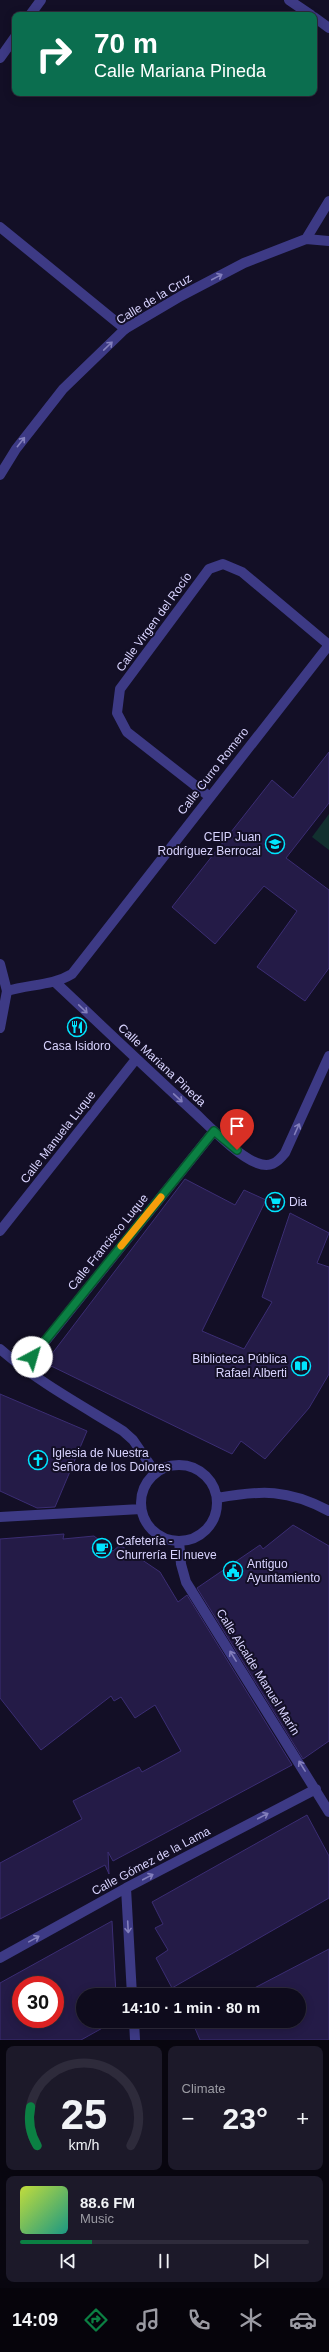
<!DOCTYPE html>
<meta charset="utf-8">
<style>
body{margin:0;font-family:Arial,sans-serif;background:#1c1929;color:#f1f3f6;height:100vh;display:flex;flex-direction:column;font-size:15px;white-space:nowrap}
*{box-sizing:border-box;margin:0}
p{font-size:13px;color:#9b9ba3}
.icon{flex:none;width:22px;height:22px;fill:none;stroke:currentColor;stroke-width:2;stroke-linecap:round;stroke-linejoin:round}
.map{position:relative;height:2040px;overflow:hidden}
.drawer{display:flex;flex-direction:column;gap:6px;padding:6px;background:#08060f;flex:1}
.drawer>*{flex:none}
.top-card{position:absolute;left:12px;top:12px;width:305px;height:84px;border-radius:8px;box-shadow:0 2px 10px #0003,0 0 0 1px #2e2b3b;background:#0b6e4f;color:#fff;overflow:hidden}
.speed{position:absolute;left:12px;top:1976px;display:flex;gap:8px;font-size:20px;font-weight:700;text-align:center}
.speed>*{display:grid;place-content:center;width:52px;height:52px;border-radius:50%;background:#0e0b1c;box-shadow:0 2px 10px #0003,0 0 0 1px #2e2b3b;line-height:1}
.speed .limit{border:6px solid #d22;background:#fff;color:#111}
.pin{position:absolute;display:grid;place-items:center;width:34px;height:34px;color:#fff;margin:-41px -17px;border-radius:50% 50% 50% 0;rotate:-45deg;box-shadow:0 0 4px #0007}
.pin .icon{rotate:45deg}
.me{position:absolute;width:44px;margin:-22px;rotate:39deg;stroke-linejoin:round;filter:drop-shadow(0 0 3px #0008)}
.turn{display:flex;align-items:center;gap:14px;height:84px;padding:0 16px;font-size:18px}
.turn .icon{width:52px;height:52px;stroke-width:2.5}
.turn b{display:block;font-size:28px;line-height:34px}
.big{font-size:30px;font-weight:800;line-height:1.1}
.drawer .card{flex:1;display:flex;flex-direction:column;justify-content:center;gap:6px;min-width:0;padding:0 14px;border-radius:8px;background:#1c1929}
.drawer .dial{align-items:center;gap:0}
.dial svg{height:104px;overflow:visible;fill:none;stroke:#2e2b3b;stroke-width:7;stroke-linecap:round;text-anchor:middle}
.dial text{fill:#f1f3f6;stroke:none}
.song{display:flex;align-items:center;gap:12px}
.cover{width:48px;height:48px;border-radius:6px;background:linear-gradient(135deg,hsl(70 70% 55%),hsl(170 70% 35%))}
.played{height:4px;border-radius:2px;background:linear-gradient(90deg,#0b8043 25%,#2e2b3b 25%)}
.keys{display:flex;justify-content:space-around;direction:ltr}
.heat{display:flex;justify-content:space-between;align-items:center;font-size:22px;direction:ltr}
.drawer .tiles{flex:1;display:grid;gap:6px;grid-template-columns:1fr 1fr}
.card:last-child{grid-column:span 2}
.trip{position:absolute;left:76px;top:1988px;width:230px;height:40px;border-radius:20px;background:#0e0b1c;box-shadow:0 2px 10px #0003,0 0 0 1px #2e2b3b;font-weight:800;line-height:40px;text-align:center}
.tabs{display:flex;height:64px;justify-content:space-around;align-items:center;background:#06040b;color:#9b9ba3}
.tabs .icon{width:28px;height:28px}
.tabs .selected{color:#0b8043}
.tabs b{font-size:18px;color:#f1f3f6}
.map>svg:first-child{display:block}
.green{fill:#12302f}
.building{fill:#241b47;stroke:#3b2d73;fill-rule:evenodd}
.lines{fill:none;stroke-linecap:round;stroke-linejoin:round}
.pedestrian{stroke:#3d3a85;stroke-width:10}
.minor{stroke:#3d3a85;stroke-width:10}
.tertiary{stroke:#3d3a85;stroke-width:10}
.oneway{stroke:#837fbc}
.route-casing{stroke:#07532c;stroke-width:10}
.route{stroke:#0b8043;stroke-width:7}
.slow{stroke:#f59e0b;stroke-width:7}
.labels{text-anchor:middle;stroke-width:4;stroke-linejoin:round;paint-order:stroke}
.street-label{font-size:12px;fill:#d9d4ff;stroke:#130f26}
.poi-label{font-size:12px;fill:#d9d4ff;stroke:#130f26;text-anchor:start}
</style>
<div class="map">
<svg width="329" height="2040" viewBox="0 0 329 2040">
<rect width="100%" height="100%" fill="#130f26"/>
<path class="green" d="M329,814v36l-17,-13z"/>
<path class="building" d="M329,752v51l-43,55 43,32v78l-24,33 -48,-34 40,-56 -33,-25 -49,58 -43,-37 100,-127 21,18z
M185,1179l50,26 9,-15 22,10 -64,131 42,18 28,-47 -10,-5 28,-84 39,20 -12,30 12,4v107l-20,34 -44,51 -24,-18 -9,13 -187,-91z
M0,1394l87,37 -32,76 -18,1 -37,-17z
M293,1525l36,21v195l-26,18 -106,-171 63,-43 3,4z
M64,1534l-1,5 31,-3 19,15 7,-6 40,27 18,30 9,-7 105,170 -179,96 -5,-9 1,22 -4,-9 -105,54v-56l82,-44 -9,-18 66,-34 3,5 39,-21 -26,-46 -20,13 -14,-21 -7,4 -3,-5 -70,54 -41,-52v-159z
M307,1815l22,41v42l-157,90 -16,-30 12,-8 -13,-22 8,-4 -11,-22z
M112,1921l4,74h-33v26h32l-34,19h-81v-57zM21,1985h34v34h-34z
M329,1949v91h-129l-8,-19h107v-26h-58z"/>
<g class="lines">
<path class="pedestrian" d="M0,227l125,102
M0,1349c38,33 81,56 123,82l10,9 22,32"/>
<path class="minor" d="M289,0l22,15
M30,15l11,-15
M314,17l15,11
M0,58l15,-21
M306,239l23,-38
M0,475l16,-26 47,-60 62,-60 56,-33 63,-33 62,-24 23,2
M210,797l-83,-65 -10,-19 3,-24 89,-120 14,-5 19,8 87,73
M0,964l7,27 -7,37
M55,982c47,44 93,88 140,131 15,14 44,44 62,50 13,5 20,0 28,-10l44,-97
M7,991c22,-7 45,-5 65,-17l257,-329
M0,1231l136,-172
M23,1369l191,-238
M179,1541l2,23 5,18 143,230
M126,1888l6,107
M0,1958l126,-70 190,-99
M134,2021l1,19"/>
<path class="tertiary" d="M141 1503a38 38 0 1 1 76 0a38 38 0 1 1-76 0Z
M217,1498c44,-8 71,-9 112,13
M0,1517l141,-8"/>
</g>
<defs><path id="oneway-shaft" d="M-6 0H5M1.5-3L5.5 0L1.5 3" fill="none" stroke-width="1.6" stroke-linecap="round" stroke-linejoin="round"/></defs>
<g class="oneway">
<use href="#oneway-shaft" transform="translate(217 277) rotate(-28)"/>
<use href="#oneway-shaft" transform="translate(108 346) rotate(-44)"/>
<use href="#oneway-shaft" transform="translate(21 442) rotate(-52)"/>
<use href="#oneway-shaft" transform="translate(83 1009) rotate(44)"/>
<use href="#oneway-shaft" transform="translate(178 1098) rotate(43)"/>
<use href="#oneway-shaft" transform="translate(297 1129) rotate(-66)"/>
<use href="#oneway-shaft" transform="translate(233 1656) rotate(-122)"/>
<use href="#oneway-shaft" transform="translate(302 1766) rotate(-122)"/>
<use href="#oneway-shaft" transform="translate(263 1816) rotate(-28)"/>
<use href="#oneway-shaft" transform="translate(148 1877) rotate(-28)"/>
<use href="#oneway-shaft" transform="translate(128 1927) rotate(87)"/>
<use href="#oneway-shaft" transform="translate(34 1939) rotate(-29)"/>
</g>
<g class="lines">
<g class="route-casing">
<path id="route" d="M32,1357l182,-226 23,19"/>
</g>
<use href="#route" class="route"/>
<path class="slow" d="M121,1246l40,-49"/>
</g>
<defs>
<g id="school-ring" transform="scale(1)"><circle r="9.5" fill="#130f26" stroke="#00e5ff" stroke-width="1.5"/><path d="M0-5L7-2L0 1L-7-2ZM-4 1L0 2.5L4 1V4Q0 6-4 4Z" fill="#00e5ff"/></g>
<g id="restaurant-ring" transform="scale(1)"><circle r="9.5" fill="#130f26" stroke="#00e5ff" stroke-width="1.5"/><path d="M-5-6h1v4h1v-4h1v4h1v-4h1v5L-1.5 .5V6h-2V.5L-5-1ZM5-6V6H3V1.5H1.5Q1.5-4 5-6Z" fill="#00e5ff"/></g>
<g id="supermarket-ring" transform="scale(1)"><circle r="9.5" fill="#130f26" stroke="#00e5ff" stroke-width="1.5"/><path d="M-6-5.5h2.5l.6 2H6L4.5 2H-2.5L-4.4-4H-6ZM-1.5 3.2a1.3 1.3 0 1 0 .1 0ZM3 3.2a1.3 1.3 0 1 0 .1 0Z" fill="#00e5ff"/></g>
<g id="library-ring" transform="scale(1)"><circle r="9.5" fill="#130f26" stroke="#00e5ff" stroke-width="1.5"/><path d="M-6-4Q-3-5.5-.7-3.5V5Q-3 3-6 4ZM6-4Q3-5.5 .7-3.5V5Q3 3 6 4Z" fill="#00e5ff"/></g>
<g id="church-ring" transform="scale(1)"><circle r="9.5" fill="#130f26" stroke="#00e5ff" stroke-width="1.5"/><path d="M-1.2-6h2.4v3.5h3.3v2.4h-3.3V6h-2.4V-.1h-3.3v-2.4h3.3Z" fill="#00e5ff"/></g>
<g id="cafe-ring" transform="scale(1)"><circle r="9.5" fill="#130f26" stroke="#00e5ff" stroke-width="1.5"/><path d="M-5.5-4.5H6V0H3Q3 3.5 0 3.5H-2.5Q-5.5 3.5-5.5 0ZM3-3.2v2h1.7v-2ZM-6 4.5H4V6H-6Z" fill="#00e5ff"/></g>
<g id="civic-ring" transform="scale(1)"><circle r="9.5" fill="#130f26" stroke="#00e5ff" stroke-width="1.5"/><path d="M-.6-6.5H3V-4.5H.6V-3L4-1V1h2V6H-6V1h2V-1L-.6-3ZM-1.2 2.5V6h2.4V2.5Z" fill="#00e5ff"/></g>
</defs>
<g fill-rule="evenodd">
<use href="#school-ring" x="275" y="844"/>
<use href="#restaurant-ring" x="77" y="1027"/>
<use href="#supermarket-ring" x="275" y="1202"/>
<use href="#library-ring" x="301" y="1366"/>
<use href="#church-ring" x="38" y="1460"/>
<use href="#cafe-ring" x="102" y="1548"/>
<use href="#civic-ring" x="233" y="1571"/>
</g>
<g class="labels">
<g class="street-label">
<text transform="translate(154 299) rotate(-31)" y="4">Calle de la Cruz</text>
<text transform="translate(154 622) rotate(-54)" y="4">Calle Virgen del Rocío</text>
<text transform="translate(213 771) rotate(-52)" y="4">Calle Curro Romero</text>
<text transform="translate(162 1065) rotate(43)" y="4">Calle Mariana Pineda</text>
<text transform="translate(58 1137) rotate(-52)" y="4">Calle Manuela Luque</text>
<text transform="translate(108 1242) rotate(-51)" y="4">Calle Francisco Luque</text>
<text transform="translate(258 1672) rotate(58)" y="4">Calle Alcalde Manuel Marín</text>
<text transform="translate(151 1861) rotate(-28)" y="4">Calle Gómez de la Lama</text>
</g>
<g class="poi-label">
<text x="261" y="841" text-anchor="end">CEIP Juan<tspan x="261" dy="14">Rodríguez Berrocal</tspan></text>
<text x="77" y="1050" text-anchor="middle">Casa Isidoro</text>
<text x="289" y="1206">Dia</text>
<text x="287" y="1363" text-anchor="end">Biblioteca Pública<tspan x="287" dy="14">Rafael Alberti</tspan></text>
<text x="52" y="1457">Iglesia de Nuestra<tspan x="52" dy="14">Señora de los Dolores</tspan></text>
<text x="116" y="1545">Cafetería -<tspan x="116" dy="14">Churrería El nueve</tspan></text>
<text x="247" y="1568">Antiguo<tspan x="247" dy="14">Ayuntamiento</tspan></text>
</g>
</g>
</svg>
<div class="speed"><div class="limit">30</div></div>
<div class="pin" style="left:237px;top:1150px;background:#d93025"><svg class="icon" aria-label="arrive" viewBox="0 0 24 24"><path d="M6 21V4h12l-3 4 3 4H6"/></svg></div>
<svg class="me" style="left:32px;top:1357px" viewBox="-20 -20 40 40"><circle r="19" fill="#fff"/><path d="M0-13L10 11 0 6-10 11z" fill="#0b8043"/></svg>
<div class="trip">14:10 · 1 min · 80 m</div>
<div class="top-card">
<div class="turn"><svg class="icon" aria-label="right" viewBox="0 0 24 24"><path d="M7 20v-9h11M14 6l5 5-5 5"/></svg><div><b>70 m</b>Calle Mariana Pineda</div></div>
</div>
</div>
<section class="drawer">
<div class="tiles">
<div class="card dial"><svg viewBox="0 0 100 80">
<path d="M14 69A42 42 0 1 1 86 69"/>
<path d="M14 69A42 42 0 0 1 9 39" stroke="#0b8043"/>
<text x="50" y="56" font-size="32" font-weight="700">25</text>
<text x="50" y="72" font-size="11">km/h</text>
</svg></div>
<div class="card"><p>Climate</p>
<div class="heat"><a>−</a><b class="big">23°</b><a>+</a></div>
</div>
<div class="card">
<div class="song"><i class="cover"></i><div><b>88.6 FM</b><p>Music</p></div></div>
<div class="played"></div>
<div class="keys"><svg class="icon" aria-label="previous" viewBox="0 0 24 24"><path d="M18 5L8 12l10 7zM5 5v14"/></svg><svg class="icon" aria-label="pause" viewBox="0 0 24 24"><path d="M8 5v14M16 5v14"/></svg><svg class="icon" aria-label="next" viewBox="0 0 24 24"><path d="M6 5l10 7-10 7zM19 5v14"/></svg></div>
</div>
</div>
</section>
<nav class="tabs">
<b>14:09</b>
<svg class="icon selected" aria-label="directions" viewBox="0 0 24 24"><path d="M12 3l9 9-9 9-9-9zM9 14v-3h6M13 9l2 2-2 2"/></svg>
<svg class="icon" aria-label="music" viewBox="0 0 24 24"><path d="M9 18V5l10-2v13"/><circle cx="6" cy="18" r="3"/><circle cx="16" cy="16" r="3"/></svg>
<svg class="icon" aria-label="phone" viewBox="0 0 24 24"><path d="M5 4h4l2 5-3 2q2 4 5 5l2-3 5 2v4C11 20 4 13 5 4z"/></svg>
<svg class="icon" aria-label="climate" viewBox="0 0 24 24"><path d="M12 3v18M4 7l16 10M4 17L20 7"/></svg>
<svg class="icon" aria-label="car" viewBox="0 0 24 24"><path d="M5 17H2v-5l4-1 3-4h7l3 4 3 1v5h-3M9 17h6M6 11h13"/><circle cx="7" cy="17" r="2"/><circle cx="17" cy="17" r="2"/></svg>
</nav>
